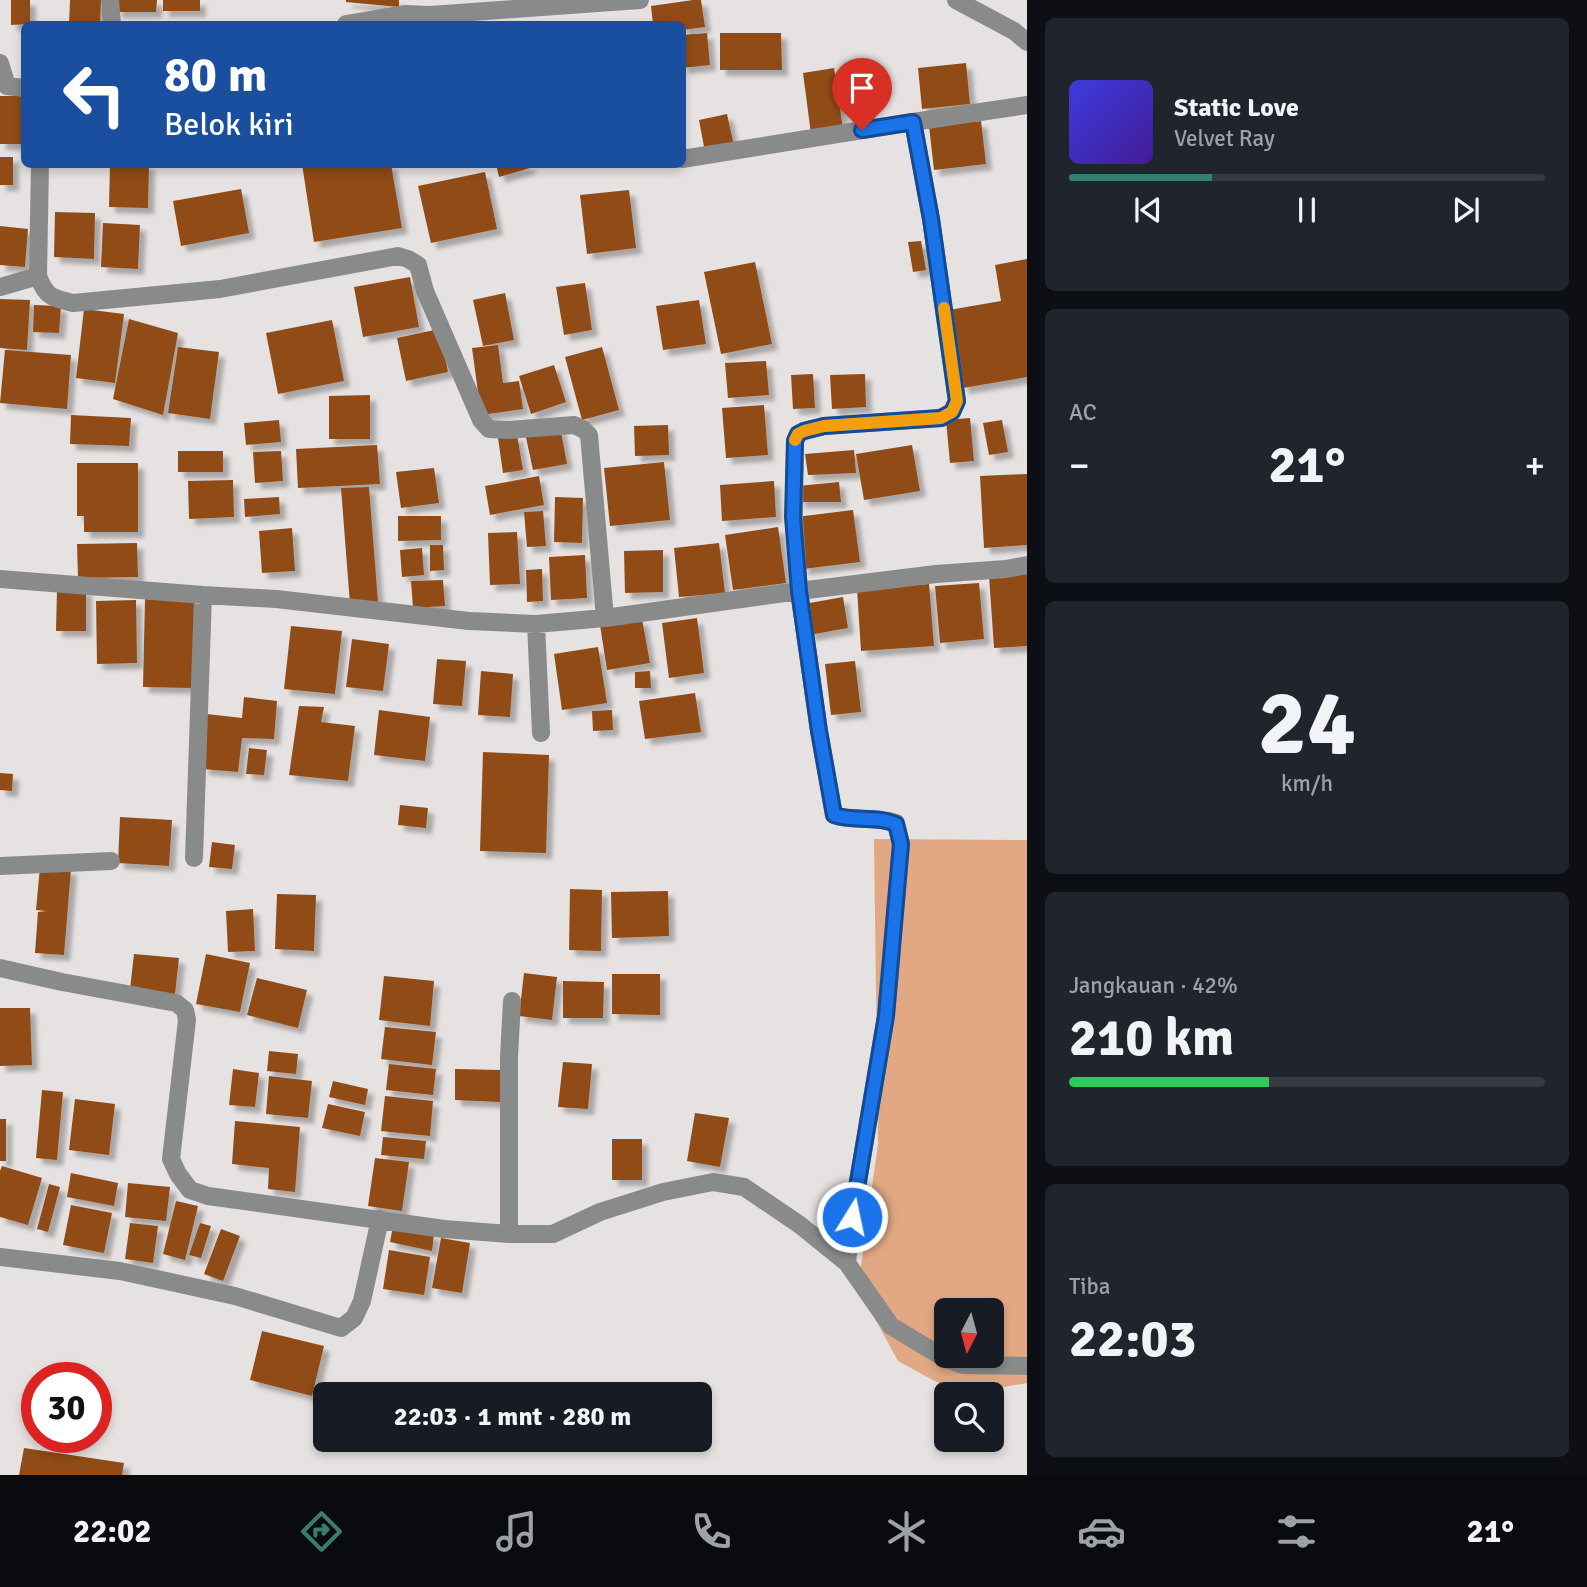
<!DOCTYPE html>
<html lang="id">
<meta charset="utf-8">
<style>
body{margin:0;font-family:Signika,sans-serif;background:#20242c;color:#f1f3f6;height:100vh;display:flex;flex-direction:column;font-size:26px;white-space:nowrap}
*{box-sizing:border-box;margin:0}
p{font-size:23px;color:#9ea1a6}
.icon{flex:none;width:38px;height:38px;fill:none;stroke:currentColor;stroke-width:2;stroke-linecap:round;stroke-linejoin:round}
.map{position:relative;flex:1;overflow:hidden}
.sheet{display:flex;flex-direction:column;gap:18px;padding:18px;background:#0d0f14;width:560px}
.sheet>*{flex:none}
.guide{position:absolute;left:21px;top:21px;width:665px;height:147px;border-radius:10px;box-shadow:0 4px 10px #0003;background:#1a4fa0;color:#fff;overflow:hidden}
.needle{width:46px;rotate:186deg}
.fabs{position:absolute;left:934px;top:1298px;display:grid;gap:14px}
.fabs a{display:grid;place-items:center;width:70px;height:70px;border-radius:10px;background:#171b24;box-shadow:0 4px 10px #0003;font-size:35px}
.speed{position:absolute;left:21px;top:1362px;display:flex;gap:14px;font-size:35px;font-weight:700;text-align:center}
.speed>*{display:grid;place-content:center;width:91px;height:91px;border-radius:50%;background:#171b24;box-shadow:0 4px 10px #0003;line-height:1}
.speed .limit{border:10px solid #d22;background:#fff;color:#111}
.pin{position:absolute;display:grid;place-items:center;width:60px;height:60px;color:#fff;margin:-72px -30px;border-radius:50% 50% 50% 0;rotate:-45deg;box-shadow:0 0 7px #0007}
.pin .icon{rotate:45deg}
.me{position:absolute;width:77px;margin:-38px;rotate:10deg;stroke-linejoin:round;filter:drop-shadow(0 0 5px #0008)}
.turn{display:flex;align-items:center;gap:24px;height:147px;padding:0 28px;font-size:32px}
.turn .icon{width:91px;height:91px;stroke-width:2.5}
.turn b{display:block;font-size:49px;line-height:60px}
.big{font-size:52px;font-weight:800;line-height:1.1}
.sheet .tile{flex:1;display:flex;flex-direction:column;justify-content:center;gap:10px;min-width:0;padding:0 24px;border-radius:10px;background:#20242c}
.sheet .dial{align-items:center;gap:0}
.dial b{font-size:91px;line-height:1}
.song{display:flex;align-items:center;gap:21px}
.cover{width:84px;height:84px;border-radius:10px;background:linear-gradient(135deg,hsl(240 70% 55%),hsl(260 70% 35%))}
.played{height:7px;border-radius:4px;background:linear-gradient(90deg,#3b7d6d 30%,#363941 30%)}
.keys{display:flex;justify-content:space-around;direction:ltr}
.heat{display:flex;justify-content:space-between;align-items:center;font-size:38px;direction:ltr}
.charge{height:10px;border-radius:5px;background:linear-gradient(90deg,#34c759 42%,#363941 0)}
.trip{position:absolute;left:313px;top:1382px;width:399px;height:70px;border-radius:10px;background:#171b24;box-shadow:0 4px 10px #0003;font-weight:800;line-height:70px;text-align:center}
.tab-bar{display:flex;height:112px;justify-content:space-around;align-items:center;background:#090b0e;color:#9ea1a6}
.tab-bar .icon{width:49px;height:49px}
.tab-bar .selected{color:#3b7d6d}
.tab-bar b{font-size:32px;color:#f1f3f6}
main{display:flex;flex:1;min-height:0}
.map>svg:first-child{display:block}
.green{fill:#e2a884;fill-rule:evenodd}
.building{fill:#904c19;filter:url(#shadow)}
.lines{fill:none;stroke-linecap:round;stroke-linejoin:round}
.minor{stroke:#898b8a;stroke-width:18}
.route-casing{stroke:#114b97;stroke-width:18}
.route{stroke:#1a73e8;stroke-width:12}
.slow{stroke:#f59e0b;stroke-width:12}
</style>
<main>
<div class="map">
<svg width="1027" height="1475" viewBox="0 0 1027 1475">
<defs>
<filter id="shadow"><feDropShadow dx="6" dy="6" stdDeviation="2" flood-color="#0004"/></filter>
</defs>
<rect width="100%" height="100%" fill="#e6e2e1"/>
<path class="green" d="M874,839l153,1v543l-67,12 -62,-34 -40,-73 20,-144zM947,1311h45v45h-45z"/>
<path class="building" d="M11,0h19v24l-19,1z
M70,0h31l-1,24h-31z
M116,0h41l-1,12h-40z
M163,0h37v11h-37z
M346,0h53v7l-53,-5z
M693,0h8l4,27 -23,3v-6h-29l-2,-18z
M707,33l3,32 -28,3v-33z
M720,33h61l1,37h-62z
M966,63l4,41 -48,5 -4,-41z
M834,68l9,61 -32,5 -8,-61z
M0,96h24v48h-24z
M727,114l7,32 -29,6 -6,-32z
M981,121l5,43 -52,6 -5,-44z
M0,157h13v28h-13z
M110,164h39l-1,44 -39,-1z
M302,164h89l11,64 -88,14z
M496,164h33l1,4 -31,9z
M485,172l12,57 -66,14 -13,-57z
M241,189l8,44 -68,13 -8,-45z
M629,190l7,58 -49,6 -7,-59z
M55,212l40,1 -1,46 -40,-2z
M103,223l37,2 -2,44 -37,-2z
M0,226l28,3 -3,38 -25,-2z
M921,241l5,29 -13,2 -5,-30z
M1027,259v118l-64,11 -14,-78 52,-9 -6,-36z
M755,262l17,82 -51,10 -17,-82z
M410,277l9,50 -56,10 -9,-50z
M585,283l7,47 -28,5 -8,-48z
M505,293l9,47 -31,6 -10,-46z
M0,299l30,1 -3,50 -27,-2z
M699,300l7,44 -43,6 -7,-44z
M34,305l27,1 -2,27 -26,-1z
M84,309l40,5 -9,69 -39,-5z
M129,319l49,14 -15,82 -50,-16z
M332,320l12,61 -66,13 -12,-61z
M439,329l9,43 -42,9 -9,-43z
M498,345l5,38 16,-2 4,28 -42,6 -9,-67z
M178,347l41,5 -9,67 -42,-6z
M602,347l17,63 -37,10 -17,-63z
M5,350l66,5 -4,54 -67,-6z
M766,361l3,34 -41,3 -3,-35z
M554,365l12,37 -35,12 -12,-38z
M813,374l2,34 -22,1 -2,-34z
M865,374l1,33 -34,2 -2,-34z
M370,395v44h-41v-43z
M764,405l4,50 -42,3 -4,-50z
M71,415l60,3 -2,28 -59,-2z
M970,418l4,43 -24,2 -4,-43z
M279,420l2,22 -35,3 -2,-22z
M1002,420l6,32 -19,3 -6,-32z
M668,425l1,30 -34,1 -1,-30z
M560,427l7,37 -34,6 -8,-37z
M517,435l6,35 -20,3 -5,-35z
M377,445l3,39 -82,4 -2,-39z
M912,445l8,46 -56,9 -8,-46z
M854,450l2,23 -48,2 -3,-21z
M178,451h45v21h-45z
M281,451l2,30 -28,2 -2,-31z
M664,462l6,58 -60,6 -6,-58z
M77,463h61v69h-54v-16h-7z
M434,468l5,35 -38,5 -5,-36z
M1027,474v71l-43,3 -4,-72z
M539,476l5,29 -54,10 -5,-29z
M233,480l1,37 -45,2 -1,-38z
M774,481l2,36 -54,4 -2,-36z
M839,482l2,20h-42l-1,-16z
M369,487l9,115 -28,2 -9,-116z
M279,497l1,17 -35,3 -1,-18z
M555,497l28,1 -1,45 -28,-1z
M853,510l7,52 -57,7 -7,-52z
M543,511l3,35 -19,1 -3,-35z
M398,516h43v24l-43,1z
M778,527l8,56 -53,7 -8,-55z
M292,528l3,43 -33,2 -3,-42z
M517,532l3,52 -30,1 -2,-52z
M137,543l1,34 -60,1 -1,-34z
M719,543l6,50 -46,4 -5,-49z
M430,545h13l1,25 -14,1z
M422,548l2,27 -22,2 -2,-27z
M663,550v42l-38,1 -1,-42z
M585,555l2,43 -36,2 -2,-43z
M542,569l1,32 -16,1 -1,-32z
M1027,574v72l-33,2 -5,-72z
M443,580l2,26 -32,2 -2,-27z
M979,583l5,56 -44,4 -5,-57z
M929,584l5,62 -73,5 -4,-62z
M57,589h29v42h-30z
M843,597l5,31 -39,7 -5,-31z
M145,599l50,2 -3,87 -49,-1z
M136,600l1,63 -40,1 -1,-63z
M697,618l7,55 -35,5 -7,-55z
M642,619l8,44 -43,7 -7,-45z
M291,626l51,5 -7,63 -51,-5z
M352,639l37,5 -6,47 -37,-4z
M598,647l9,56 -45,7 -8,-56z
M437,659l29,2 -4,45 -29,-2z
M855,661l6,51 -30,3 -6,-51z
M481,671l32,3 -3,43 -32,-2z
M650,671l1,17h-16v-16z
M695,693l6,39 -56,7 -6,-38z
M244,697l33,4 -3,38 -32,-1 -4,34 -35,-3 4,-55 35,4z
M299,706l25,1 -3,15 34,4 -7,55 -59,-6z
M379,710l51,7 -5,44 -51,-6z
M612,710l1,20 -20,1 -1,-20z
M249,748l18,2 -3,25 -18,-1z
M483,752l66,3 -3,98 -66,-2z
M0,773l13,1 -1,17 -12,-1z
M400,805l28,3 -2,20 -28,-3z
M120,817l52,3 -3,46 -51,-3z
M212,842l23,3 -3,24 -23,-2z
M40,867l31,2 -7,86 -29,-2 3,-41 9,-1 -11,-1z
M570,889l32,1 -1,61 -32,-1z
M668,891l1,45 -57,2 -1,-46z
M277,894l39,1 -2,56 -39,-2z
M253,909l2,42 -27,1 -2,-41z
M134,954l45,4 -4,36 -45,-5z
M206,954l44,9 -10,49 -44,-8z
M524,973l33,4 -5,43 -33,-4z
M612,974h48v41l-48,-1z
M384,976l50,5 -4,45 -51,-6z
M257,978l50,12 -9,38 -51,-13z
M563,981l41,1 -1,36h-40z
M0,1008h30l2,57 -32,1z
M385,1027l51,5 -4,33 -51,-6z
M269,1051l29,3 -2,20 -29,-3z
M563,1062l29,2 -4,45 -30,-2z
M389,1064l47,5 -3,26 -47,-5z
M233,1069l26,4 -4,34 -26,-2z
M455,1069l46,1 -1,32 -45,-2z
M269,1076l43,5 -4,37 -42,-4z
M333,1081l35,8 -3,16 -36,-8z
M42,1090l21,2 -6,68 -21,-2z
M385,1096l48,5 -3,35 -49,-5z
M75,1099l40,5 -6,51 -40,-5z
M328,1104l37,8 -5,24 -38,-8z
M695,1113l34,5 -9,49 -33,-6z
M0,1119h6v42h-6z
M235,1121l65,6 -5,65 -27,-3 1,-21 -37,-4z
M383,1137l43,4 -2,18 -43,-4z
M612,1139h30v41h-30z
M375,1158l34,4 -7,49 -34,-5z
M2,1166l40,12 -14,47 -28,-8v-46z
M71,1173l47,10 -4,23 -47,-9z
M128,1183l42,4 -4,34 -41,-4z
M49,1184l11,3 -12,45 -11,-3z
M176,1201l22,5 -13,54 -22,-6z
M71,1205l41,8 -8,40 -41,-8z
M130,1223l28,3 -5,37 -28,-4z
M200,1223l11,3 -10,32 -12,-3z
M393,1226l41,8 -2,17 -42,-9z
M221,1229l19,7 -17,45 -19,-7z
M441,1238l29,5 -8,50 -30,-5z
M389,1250l41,7 -6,38 -41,-6z
M262,1331l62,15 -12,50 -62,-16z
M24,1448l100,15 -2,12h-103z"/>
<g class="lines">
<path class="minor" d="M110,0l2,24
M956,0l58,31 13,11
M346,24l59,-10 25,1 210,-15
M0,63l7,23 17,2
M682,159l231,-37 114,-17
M40,164l-2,112c8,21 14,22 35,27l147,-14 178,-33 10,3 10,6 7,26 56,129 8,9 18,1 67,-5 9,4 6,6 16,183
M0,287l38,-11
M0,579l203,16 73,4 193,22 67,3 69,-6 194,-27 137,-17 70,-5 21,-4
M536,624l5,109
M194,858l9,-263
M0,866l111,-5
M0,968l62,14 114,21 9,7 2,10 -16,139 7,15 12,16 18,6 236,33 65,5h44l47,-22 63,-20 50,-10 31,5 56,38 47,38 44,63 55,33 17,6 64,1
M509,1234v-177l3,-56
M0,1257l120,14 115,25 106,32 13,-10 8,-17 18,-82
M847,1263l5,-46 34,-201 15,-172 -5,-21c-20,-7 -42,-1 -62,-8l-15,-84 -20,-140 -5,-74 1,-76 3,-7 6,-3 20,-5 117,-8 11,-6 5,-11 -26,-182 -18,-97"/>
</g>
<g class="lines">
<g class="route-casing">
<path id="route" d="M852,1217l34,-201 15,-172 -5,-20c-21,-9 -42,-2 -62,-9l-15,-84 -20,-140 -6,-74 2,-76 3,-7 6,-3 20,-5 117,-8 11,-6 5,-11 -26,-182 -18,-97 -51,8"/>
</g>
<use href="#route" class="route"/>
<path class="slow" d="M795,440l3,-6 6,-3 20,-5 117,-8 11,-6 5,-11 -13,-93"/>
</g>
</svg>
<div class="fabs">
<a><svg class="needle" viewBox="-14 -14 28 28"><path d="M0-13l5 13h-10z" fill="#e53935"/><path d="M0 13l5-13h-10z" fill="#9ea1a6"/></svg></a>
<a><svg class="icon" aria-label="search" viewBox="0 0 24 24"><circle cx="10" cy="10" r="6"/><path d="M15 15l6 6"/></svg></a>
</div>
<div class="speed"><div class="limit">30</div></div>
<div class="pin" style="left:862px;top:130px;background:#d93025"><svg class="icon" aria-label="arrive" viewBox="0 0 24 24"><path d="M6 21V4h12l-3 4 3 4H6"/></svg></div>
<svg class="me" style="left:852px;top:1217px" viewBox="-20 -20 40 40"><circle r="17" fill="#1a73e8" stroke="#fff" stroke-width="3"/><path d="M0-11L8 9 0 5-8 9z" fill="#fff"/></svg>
<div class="trip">22:03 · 1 mnt · 280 m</div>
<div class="guide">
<div class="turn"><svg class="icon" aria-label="left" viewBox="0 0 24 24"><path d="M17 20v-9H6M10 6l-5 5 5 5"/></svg><div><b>80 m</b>Belok kiri</div></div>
</div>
</div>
<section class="sheet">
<div class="tile">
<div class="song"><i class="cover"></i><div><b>Static Love</b><p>Velvet Ray</p></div></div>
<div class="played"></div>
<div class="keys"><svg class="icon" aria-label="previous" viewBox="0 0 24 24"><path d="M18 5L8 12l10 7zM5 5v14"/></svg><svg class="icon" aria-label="pause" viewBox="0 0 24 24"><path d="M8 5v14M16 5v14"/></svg><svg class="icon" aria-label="next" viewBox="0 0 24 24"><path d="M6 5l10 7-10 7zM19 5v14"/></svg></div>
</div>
<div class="tile"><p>AC</p>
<div class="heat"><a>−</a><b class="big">21°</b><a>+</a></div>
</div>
<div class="tile dial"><b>24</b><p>km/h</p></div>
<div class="tile"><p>Jangkauan · 42%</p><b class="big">210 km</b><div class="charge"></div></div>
<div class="tile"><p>Tiba</p><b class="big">22:03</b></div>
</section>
</main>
<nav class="tab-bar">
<b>22:02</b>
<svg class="icon selected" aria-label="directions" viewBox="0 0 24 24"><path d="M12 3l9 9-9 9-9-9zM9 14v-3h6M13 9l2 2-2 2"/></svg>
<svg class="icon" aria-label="music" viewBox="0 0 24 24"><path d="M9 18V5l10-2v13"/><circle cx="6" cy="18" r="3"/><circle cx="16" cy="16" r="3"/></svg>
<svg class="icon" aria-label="phone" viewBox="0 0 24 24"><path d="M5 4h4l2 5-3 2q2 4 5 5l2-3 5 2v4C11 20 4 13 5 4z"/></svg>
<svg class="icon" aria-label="climate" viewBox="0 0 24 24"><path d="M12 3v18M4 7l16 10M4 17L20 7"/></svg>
<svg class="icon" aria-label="car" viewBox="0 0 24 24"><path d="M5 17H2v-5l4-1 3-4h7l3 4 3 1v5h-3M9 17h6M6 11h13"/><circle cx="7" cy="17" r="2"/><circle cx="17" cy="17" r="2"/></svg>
<svg class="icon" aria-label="filters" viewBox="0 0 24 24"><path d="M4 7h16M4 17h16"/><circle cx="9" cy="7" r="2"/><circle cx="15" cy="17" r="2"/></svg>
<b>21°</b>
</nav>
